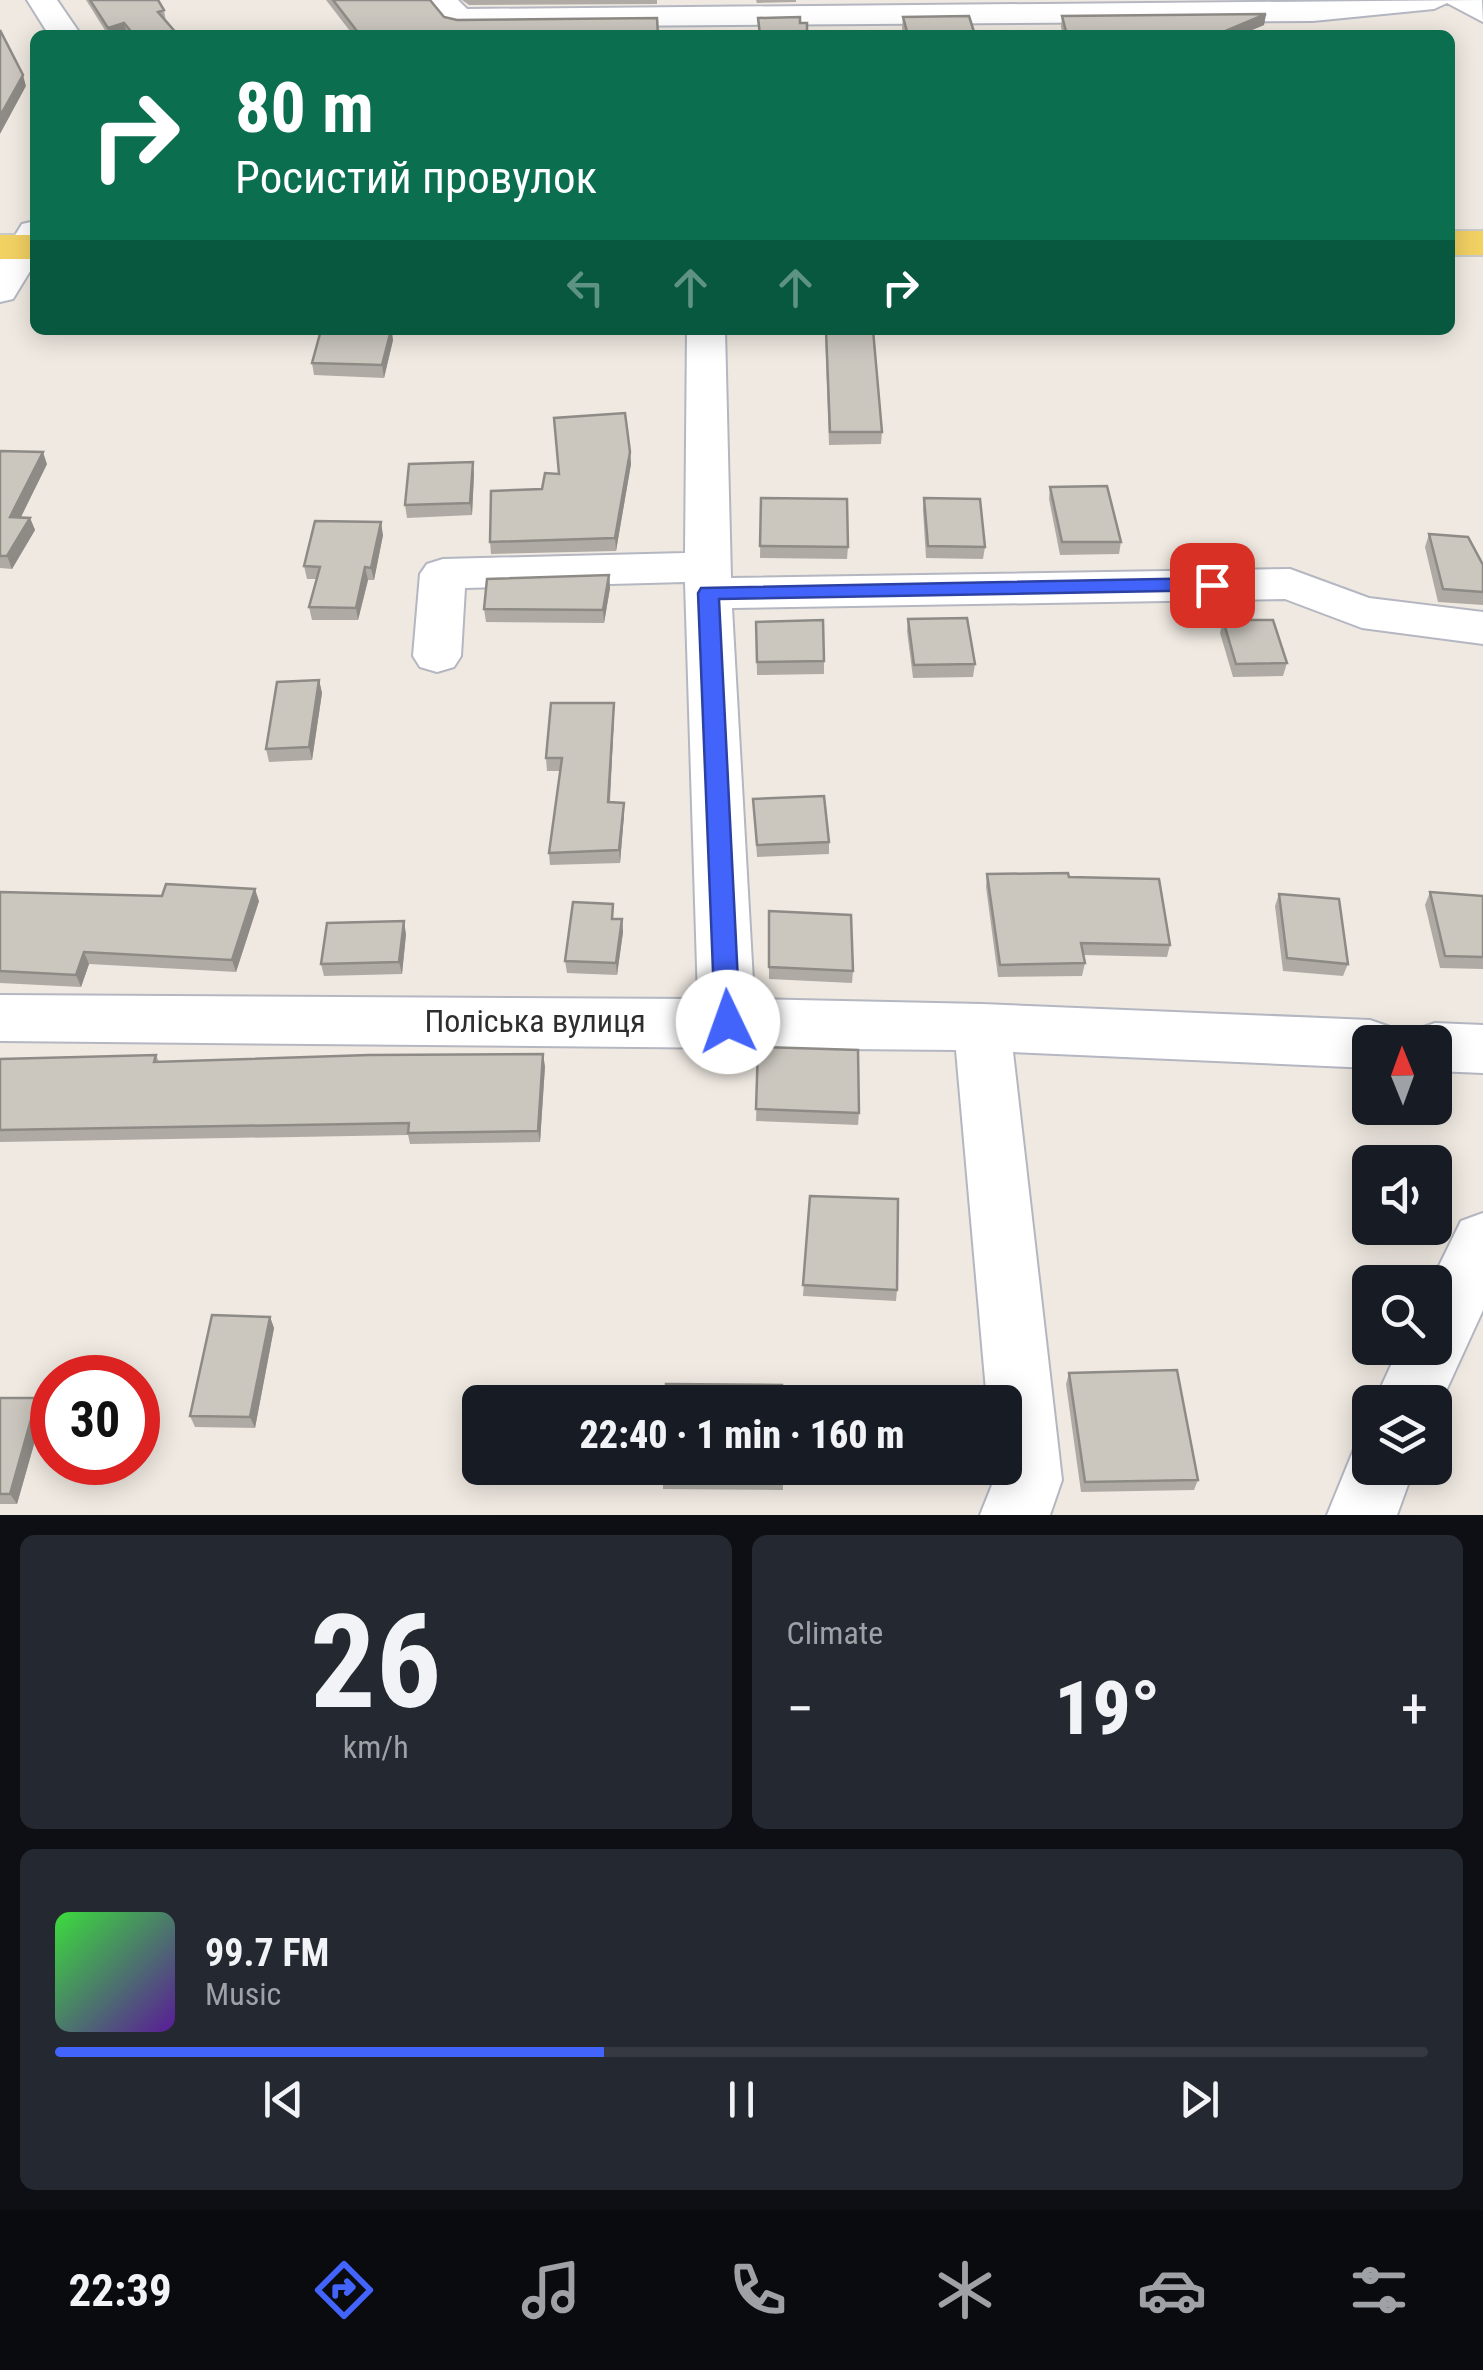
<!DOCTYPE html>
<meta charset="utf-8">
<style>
body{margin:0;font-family:"Roboto Condensed",sans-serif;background:#242831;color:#f1f3f6;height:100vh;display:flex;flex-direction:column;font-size:38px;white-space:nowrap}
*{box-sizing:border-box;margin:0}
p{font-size:32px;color:#9ea1a6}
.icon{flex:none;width:55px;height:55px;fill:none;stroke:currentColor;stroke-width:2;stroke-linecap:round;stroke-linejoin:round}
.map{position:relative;height:1515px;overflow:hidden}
.details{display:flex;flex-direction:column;gap:20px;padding:20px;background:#0d0f14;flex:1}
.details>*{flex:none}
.top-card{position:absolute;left:30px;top:30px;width:1425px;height:305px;border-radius:15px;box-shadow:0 5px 25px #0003;background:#0b6e4f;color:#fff;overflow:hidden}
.needle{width:65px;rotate:359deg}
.fabs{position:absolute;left:1352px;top:1025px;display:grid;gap:20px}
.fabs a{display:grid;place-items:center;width:100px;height:100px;border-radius:15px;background:#171b24;box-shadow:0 5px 25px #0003;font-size:50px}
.speed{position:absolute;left:30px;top:1355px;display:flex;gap:20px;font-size:50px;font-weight:700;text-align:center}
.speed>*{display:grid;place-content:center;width:130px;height:130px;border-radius:50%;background:#171b24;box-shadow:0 5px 25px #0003;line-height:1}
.speed .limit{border:15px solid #d22;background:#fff;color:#111}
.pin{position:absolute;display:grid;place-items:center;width:85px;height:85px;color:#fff;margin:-42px;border-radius:20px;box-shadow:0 5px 15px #0006}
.me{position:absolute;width:110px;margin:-55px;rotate:357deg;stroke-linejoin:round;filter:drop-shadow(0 0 8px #0008)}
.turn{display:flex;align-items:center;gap:35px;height:210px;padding:0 40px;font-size:45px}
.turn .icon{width:130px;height:130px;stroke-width:2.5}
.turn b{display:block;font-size:70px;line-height:85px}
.lanes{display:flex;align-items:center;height:95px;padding:0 40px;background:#0003;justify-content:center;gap:50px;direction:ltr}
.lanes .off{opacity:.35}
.big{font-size:75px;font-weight:800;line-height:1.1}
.details .widget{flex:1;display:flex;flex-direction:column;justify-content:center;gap:15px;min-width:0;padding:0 35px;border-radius:15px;background:#242831}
.details .dial{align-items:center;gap:0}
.dial b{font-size:130px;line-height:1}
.song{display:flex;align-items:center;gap:30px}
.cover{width:120px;height:120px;border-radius:15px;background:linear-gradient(135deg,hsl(120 70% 55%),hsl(270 70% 35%))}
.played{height:10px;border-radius:5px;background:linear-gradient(90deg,#4264fb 40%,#363941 40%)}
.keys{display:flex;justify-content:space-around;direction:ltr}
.heat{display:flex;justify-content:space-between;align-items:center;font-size:55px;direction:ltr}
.details .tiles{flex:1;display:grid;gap:20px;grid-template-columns:1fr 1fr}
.widget:last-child{grid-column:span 2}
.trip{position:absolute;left:462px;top:1385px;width:560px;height:100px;border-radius:15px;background:#171b24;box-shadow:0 5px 25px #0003;font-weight:800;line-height:100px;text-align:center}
.dock{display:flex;height:160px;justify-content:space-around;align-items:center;background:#090b0e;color:#9ea1a6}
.dock .icon{width:70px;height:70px}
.dock .current{color:#4264fb}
.dock b{font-size:45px;color:#f1f3f6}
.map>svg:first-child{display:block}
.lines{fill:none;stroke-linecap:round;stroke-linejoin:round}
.minor-casing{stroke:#b4b7c1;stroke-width:4}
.primary-casing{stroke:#c9c9c9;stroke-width:4}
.minor{fill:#fff;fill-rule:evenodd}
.primary{fill:#f2d163;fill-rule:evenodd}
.wall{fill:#afaba4}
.shaded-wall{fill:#8e8b86}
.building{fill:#cbc7bf;stroke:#8e8b86;stroke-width:2.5}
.route{fill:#4264fb;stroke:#2b41a3;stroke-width:2.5}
.labels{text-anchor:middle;stroke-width:10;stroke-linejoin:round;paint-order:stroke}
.street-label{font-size:32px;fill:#2e2e2e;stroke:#fff}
</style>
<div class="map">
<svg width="1483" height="1515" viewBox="0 0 1483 1515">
<rect width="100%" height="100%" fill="#efe9e1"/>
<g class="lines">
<g class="minor-casing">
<path id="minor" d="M27,0h30l24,35h-32z
M426,0h32l9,9 1015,-9 1,22 -36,-19 -13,6 -121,12 -854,6 -11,-2z
M35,221v42l-22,36 -13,3v-42l22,-36z
M687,330h38l6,248 559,-9 79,29 114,14v32l-121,-16 -77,-29 -553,9 22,391 228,5 388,16 20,7 8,15h-28v26l-357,-16 49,428 -12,35h-70l14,-35 -1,-12h12v-66h-18l-31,-352 -956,-9v-46l698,4 -13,-417 -220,6 -4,68 -7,11 -17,5 -17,-5 -7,-11 7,-82 7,-10 16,-5 242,-6z
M1435,1023l48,2v48l-48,-2v-29h-26l6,-12z
M1483,1213v97l-48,105v-13h-61l25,-54h36v-66h-4l30,-61z
M1370,1438v30h44l-17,47h-70l29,-71z"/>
</g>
<g class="primary-casing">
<path id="primary" d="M1450,231h33v24h-33z
M0,235h35v24h-35z"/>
</g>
<use href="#minor" class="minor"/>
<use href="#primary" class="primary"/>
</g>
<path class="wall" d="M86,0h72l6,10 2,12 12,13h-50l-1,-1 -19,1z
M326,0h104l14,17 13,3 201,15h-305z
M462,0h195v4l-188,1z
M756,0h40v2l-39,1z
M1266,14l-2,11 -24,10h-177l-2,-8 1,-11z
M903,17l72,18h-71l-2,-7z
M321,330h71l1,10 -9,38 -70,-3 -2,-12z
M825,330l57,102 -1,12 -52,1z
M0,451l47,13 -26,53 9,1 5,12 -23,39 -12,-1z
M630,452l1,12 -15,87 -125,3 -1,-12 52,-53 17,-15z
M474,474l-2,41 -65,3 -2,-13z
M1050,487l71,55 -2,12 -59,1 -11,-56z
M761,498l87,49 -1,12 -87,-1z
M924,498l61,49 -2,12 -57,-1 -3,-48z
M1429,534l54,31v40l-45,-3 -13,-55z
M383,535l-9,45h-6l-10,40h-46l-3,-13 7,-28h-9l-3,-13z
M609,575l1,13 -6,35 -118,-1 -2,-13z
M908,619l67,45 -2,13 -60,1 -6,-47z
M1223,620l64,43 -4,13 -50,1 -13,-44z
M756,622l68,39v13l-67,1z
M319,680l3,13 -10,67 -43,2 -3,-13z
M614,716l-4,86 14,13 -4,48 -70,2 -1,-12 11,-82h-13l-1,-13z
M753,799l76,43v12l-72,3z
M987,874l183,71 -3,12 -84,-2 2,8 -3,13 -84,1 -12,-90z
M0,892l259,9 -23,71 -147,-8 -8,23 -81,-4z
M1430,892l53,4v73l-43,-1 -15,-63z
M1279,894l69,70 -5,12 -60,-5 -8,-65z
M769,911l84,60 -1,12 -83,-4z
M614,919h8l1,13 -6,43 -50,-2 -2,-12z
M406,934l-4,40 -78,2 -3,-12z
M758,1047l101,66 -1,12 -102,-4z
M156,1055l3,7 386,4 -5,76 -130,2 -2,-9 -408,7v-83z
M810,1196l87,94 -1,11 -93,-5z
M270,1317l4,11 -19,100 -60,-1 -5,-11z
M1069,1373l129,107 -4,10 -113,2 -15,-108z
M0,1398h37l7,11 -27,95h-17z
M783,1468v22l-120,-1v-10z"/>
<path class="shaded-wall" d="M1266,14l-2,11 -24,10h-24z
M124,23l3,11 -18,1 -1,-7z
M23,75l3,11 -26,48v-18z
M391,330l2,10 -9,38 -2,-13z
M43,452l4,12 -32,65 -5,-12z
M630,452l1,12 -15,87 -1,-13z
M473,462l1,12 -2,41 -2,-12z
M30,518l5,12 -23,39 -5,-13z
M381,522l2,13 -9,45 -3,-12z
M365,567l3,13 -10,40 -2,-12z
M609,575l1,13 -6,35 -1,-13z
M319,680l3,13 -10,67 -3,-13z
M614,703v13l-5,98 -1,-12z
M624,803v12l-4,48 -1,-13z
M255,889l4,12 -23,71 -4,-12z
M622,919l1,13 -6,43 -1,-12z
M404,921l2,13 -4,40 -3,-12z
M84,952l5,12 -8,23 -5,-12z
M543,1054l2,12 -5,76 -2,-11z
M270,1317l4,11 -19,100 -5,-11z
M37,1398l7,11 -27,95 -7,-10z"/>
<path class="building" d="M90,0h68l6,10 -6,2 20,23h-44l-10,-12 -16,5z
M333,0h97l14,17 13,3 200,-2 1,17h-298z
M1266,14l-50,21h-149l-5,-19z
M969,16l6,19h-67l-5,-18z
M800,17v6h7v12h-47l-2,-17z
M0,30l23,45 -23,41z
M321,330h70l-9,35 -70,-2z
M826,330h47l9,102h-52z
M625,413l5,39 -15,86 -125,4 1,-51 51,-2 3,-16 14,1 -5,-56z
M0,451l43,1 -33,65 20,1 -23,38h-7z
M473,462l-3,41 -65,2 4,-41z
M1107,486l14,56h-59l-12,-55z
M761,498l86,1 1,48 -88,-1z
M924,498l56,1 5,48 -57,-1z
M315,521l66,1 -10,46 -6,-1 -9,41 -47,-1 11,-40 -16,-1z
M1429,534l39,3 15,28v27l-40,-3z
M609,575l-6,35 -119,-1 3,-30z
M967,618l8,46 -61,1 -6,-46z
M823,620l1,41 -67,1 -1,-40z
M1223,620h50l14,43 -51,1z
M319,680l-10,67 -43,2 11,-67z
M551,703h63l-6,99 16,1 -5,47 -70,3 13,-95h-16z
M824,796l5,46 -72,3 -4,-46z
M1068,873l1,4 90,2 11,66 -89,-2 4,20 -85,2 -13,-91z
M166,884l89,5 -23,71 -148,-8 -8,23 -76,-4v-79l162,4z
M1430,892l53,4v61l-38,-1z
M1279,894l60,5 9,65 -61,-6z
M573,902l40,2 -1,15h10l-6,44 -51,-2z
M769,911l82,4 2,56 -84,-4z
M404,921l-5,41 -78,2 6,-41z
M758,1047l100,3 1,63 -103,-4z
M543,1054l-5,77 -130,2 1,-10 -409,7v-71l156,-4 -2,7 215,-7z
M810,1196l88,3 -1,91 -94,-5z
M212,1315l58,2 -20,100 -60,-1z
M1177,1370l21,110 -113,2 -16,-109z
M666,1384l116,1 1,17h-117z
M0,1398h37l-27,96h-10z
M663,1468h120v11h-120z"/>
<path class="route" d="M1212,578l8,2 3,5 -3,5 -501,9 21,423 -3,7 -9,3 -10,-3 -3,-7 -17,-429 3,-5z"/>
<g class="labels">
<g class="street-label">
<text x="535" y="1032">Поліська вулиця</text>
</g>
</g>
</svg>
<div class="fabs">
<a><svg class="needle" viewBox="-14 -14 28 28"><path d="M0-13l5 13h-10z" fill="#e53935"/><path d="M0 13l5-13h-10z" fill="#9ea1a6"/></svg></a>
<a><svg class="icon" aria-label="sound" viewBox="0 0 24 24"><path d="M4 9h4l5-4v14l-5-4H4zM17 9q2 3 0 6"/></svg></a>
<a><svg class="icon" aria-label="search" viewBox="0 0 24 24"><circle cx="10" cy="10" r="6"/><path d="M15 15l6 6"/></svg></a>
<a><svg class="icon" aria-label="layers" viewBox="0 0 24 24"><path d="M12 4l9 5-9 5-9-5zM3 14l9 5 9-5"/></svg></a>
</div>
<div class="speed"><div class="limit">30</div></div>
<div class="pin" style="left:1212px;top:585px;background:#d93025"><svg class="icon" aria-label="arrive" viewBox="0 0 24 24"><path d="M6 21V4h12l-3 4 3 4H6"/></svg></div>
<svg class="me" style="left:728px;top:1022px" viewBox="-20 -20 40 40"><circle r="19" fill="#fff"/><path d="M0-13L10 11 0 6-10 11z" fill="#4264fb"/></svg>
<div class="trip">22:40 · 1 min · 160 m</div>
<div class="top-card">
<div class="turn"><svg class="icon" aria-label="right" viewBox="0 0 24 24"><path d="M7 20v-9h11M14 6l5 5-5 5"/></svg><div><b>80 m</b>Росистий провулок</div></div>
<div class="lanes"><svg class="icon off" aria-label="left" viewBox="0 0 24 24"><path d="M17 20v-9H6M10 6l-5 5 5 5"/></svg><svg class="icon off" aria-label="ahead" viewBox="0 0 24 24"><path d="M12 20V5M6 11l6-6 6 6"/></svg><svg class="icon off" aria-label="ahead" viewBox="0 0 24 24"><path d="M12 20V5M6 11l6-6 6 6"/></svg><svg class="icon" aria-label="right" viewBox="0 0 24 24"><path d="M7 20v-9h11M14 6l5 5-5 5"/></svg></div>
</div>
</div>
<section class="details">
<div class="tiles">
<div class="widget dial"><b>26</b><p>km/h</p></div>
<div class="widget"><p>Climate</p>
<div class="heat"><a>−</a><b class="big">19°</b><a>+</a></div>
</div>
<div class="widget">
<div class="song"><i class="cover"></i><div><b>99.7 FM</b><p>Music</p></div></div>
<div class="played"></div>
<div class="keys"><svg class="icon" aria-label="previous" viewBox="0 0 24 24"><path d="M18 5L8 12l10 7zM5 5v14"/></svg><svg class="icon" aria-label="pause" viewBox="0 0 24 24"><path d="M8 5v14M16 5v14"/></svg><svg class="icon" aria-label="next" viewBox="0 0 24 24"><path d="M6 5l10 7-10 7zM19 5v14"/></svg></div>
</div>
</div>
</section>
<nav class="dock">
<b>22:39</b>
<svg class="icon current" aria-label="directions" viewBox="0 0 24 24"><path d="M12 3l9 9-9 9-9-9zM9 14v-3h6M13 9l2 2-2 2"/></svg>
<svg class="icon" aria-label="music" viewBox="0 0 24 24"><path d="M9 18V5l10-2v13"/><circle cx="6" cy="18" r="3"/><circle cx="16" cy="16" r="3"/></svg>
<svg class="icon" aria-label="phone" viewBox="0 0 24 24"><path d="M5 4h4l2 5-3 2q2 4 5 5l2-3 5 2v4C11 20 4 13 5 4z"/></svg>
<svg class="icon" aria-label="climate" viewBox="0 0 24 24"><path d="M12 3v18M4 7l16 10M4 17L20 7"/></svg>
<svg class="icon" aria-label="car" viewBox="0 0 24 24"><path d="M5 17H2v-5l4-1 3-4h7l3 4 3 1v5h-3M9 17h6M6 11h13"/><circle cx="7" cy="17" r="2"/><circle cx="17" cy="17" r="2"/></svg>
<svg class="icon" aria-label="filters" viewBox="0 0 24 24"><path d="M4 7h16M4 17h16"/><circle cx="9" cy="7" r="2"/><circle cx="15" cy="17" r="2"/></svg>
</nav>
